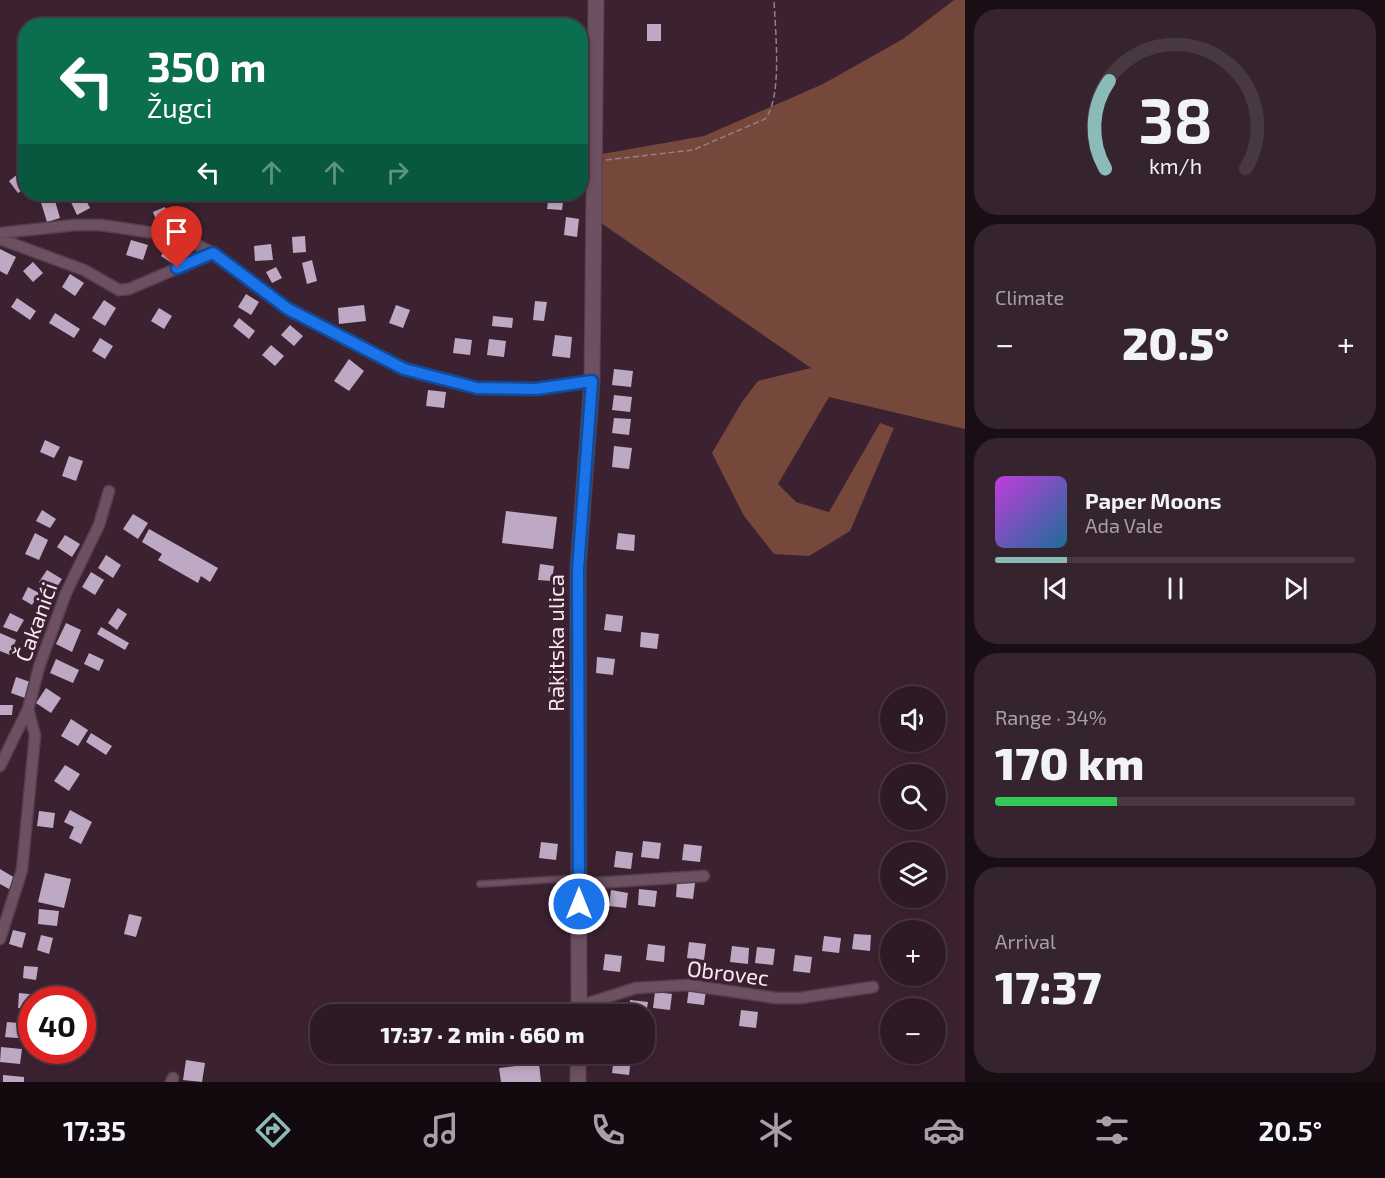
<!DOCTYPE html>
<meta charset="utf-8">
<style>
body{margin:0;font-family:"Exo 2",sans-serif;background:#35232d;color:#f1f3f6;height:100vh;display:flex;flex-direction:column;font-size:22px;white-space:nowrap}
*{box-sizing:border-box;margin:0}
p{font-size:20px;color:#a7a1a7}
.icon{flex:none;width:33px;height:33px;fill:none;stroke:currentColor;stroke-width:2;stroke-linecap:round;stroke-linejoin:round}
.map{position:relative;flex:1;overflow:hidden}
.details{display:flex;flex-direction:column;gap:9px;padding:9px;background:#190e14;width:420px}
.details>*{flex:none}
.top-card{position:absolute;left:18px;top:18px;width:570px;height:183px;border-radius:24px;box-shadow:0 3px 9px #0003,0 0 0 2px #483842;background:#0b6e4f;color:#fff;overflow:hidden}
.tools{position:absolute;left:880px;top:686px;display:grid;gap:12px}
.tools a{display:grid;place-items:center;width:66px;height:66px;border-radius:50%;background:#2d1a25;box-shadow:0 3px 9px #0003,0 0 0 2px #483842;font-size:30px}
.speed{position:absolute;left:18px;top:986px;display:flex;gap:12px;font-size:30px;font-weight:700;text-align:center}
.speed>*{display:grid;place-content:center;width:78px;height:78px;border-radius:50%;background:#2d1a25;box-shadow:0 3px 9px #0003,0 0 0 2px #483842;line-height:1}
.speed .limit{border:9px solid #d22;background:#fff;color:#111}
.pin{position:absolute;display:grid;place-items:center;width:51px;height:51px;color:#fff;margin:-62px -26px;border-radius:50% 50% 50% 0;rotate:-45deg;box-shadow:0 0 6px #0007}
.pin .icon{rotate:45deg}
.me{position:absolute;width:66px;margin:-33px;rotate:0deg;stroke-linejoin:round;filter:drop-shadow(0 0 4px #0008)}
.turn{display:flex;align-items:center;gap:21px;height:126px;padding:0 30px;font-size:27px}
.turn .icon{width:78px;height:78px;stroke-width:2.5}
.turn b{display:block;font-size:42px;line-height:51px}
.lanes{display:flex;align-items:center;height:57px;padding:0 30px;background:#0003;justify-content:center;gap:30px;direction:ltr}
.lanes .off{opacity:.35}
.big{font-size:45px;font-weight:800;line-height:1.1}
.details .card{flex:1;display:flex;flex-direction:column;justify-content:center;gap:9px;min-width:0;padding:0 21px;border-radius:24px;background:#35232d}
.details .dial{align-items:center;gap:0}
.dial svg{height:156px;overflow:visible;fill:none;stroke:#483842;stroke-width:7;stroke-linecap:round;text-anchor:middle}
.dial text{fill:#f1f3f6;stroke:none}
.song{display:flex;align-items:center;gap:18px}
.cover{width:72px;height:72px;border-radius:9px;background:linear-gradient(135deg,hsl(290 70% 55%),hsl(200 70% 35%))}
.played{height:6px;border-radius:3px;background:linear-gradient(90deg,#8bbbb9 20%,#483842 20%)}
.keys{display:flex;justify-content:space-around;direction:ltr}
.heat{display:flex;justify-content:space-between;align-items:center;font-size:33px;direction:ltr}
.charge{height:9px;border-radius:4px;background:linear-gradient(90deg,#34c759 34%,#483842 0)}
.trip{position:absolute;left:310px;top:1004px;width:345px;height:60px;border-radius:24px;background:#2d1a25;box-shadow:0 3px 9px #0003,0 0 0 2px #483842;font-weight:800;line-height:60px;text-align:center}
.tabs{display:flex;height:96px;justify-content:space-around;align-items:center;background:#120a0f;color:#a7a1a7}
.tabs .icon{width:42px;height:42px}
.tabs .selected{color:#8bbbb9}
.tabs b{font-size:27px;color:#f1f3f6}
main{display:flex;flex:1;min-height:0}
.map>svg:first-child{display:block}
.forest{fill:#75483b}
.building{fill:#bea9c5}
.lines{fill:none;stroke-linecap:round;stroke-linejoin:round}
.lane-casing{stroke:#56404d;stroke-width:8}
.street-casing{stroke:#56404d;stroke-width:13}
.secondary-casing{stroke:#56404d;stroke-width:17}
.path{stroke:#957f8b;stroke-width:1.5;stroke-dasharray:6 3;stroke-linecap:butt}
.lane{stroke:#6d5061;stroke-width:5}
.street{stroke:#6d5061;stroke-width:10}
.secondary{stroke:#6d5061;stroke-width:15}
.route-casing{stroke:#114b97;stroke-width:15}
.route{stroke:#1a73e8;stroke-width:10}
.labels{text-anchor:middle;stroke-width:6;stroke-linejoin:round;paint-order:stroke}
.street-label{font-size:22px;fill:#f9e8f1;stroke:#3c2231}
</style>
<main>
<div class="map">
<svg width="965" height="1082" viewBox="0 0 965 1082">
<rect width="100%" height="100%" fill="#3c2231"/>
<path class="forest" d="M954,0h11v429l-136,-32 -51,87 18,18 33,10 51,-89 14,5 -44,103 -41,25 -35,-2 -30,-38 -32,-63 30,-51 16,-21 53,-13 -210,-145 1,-69 102,-18 119,-52 80,-45z"/>
<path class="building" d="M647,24h14v17h-14z
M18,174l4,4 4,-3v13l-8,5 -9,-12z
M53,194l7,24 -13,4 -8,-26z
M83,194l7,14 -13,7 -7,-15z
M549,194h15l-2,16 -15,-1z
M165,207l5,13 -12,5 -5,-13z
M566,217l13,2 -2,18 -13,-2z
M305,236l1,16 -13,1 -1,-16z
M131,240l17,5 -5,15 -17,-5z
M169,243l12,8 -8,13 -12,-8z
M271,244l2,16 -18,1 -1,-15z
M0,249l16,8 -9,18 -7,-4z
M312,260l5,21 -10,3 -5,-21z
M33,262l10,11 -10,9 -10,-11z
M276,267l6,11 -10,5 -6,-11z
M70,274l14,9 -9,13 -13,-9z
M246,294l13,8 -8,13 -13,-8z
M17,298l19,13 -6,9 -19,-13z
M104,300l12,8 -11,18 -13,-8z
M535,301l12,1 -3,19 -11,-1z
M364,305l2,16 -27,3 -1,-16z
M396,305l14,5 -7,18 -14,-5z
M159,308l13,8 -8,13 -13,-8z
M55,313l25,16 -6,9 -25,-15z
M493,316l20,2 -1,10 -20,-2z
M239,318l16,13 -6,8 -16,-13z
M290,325l13,11 -9,10 -13,-11z
M555,335l17,2 -2,21 -18,-2z
M100,338l13,8 -8,13 -13,-8z
M455,338l17,2 -2,15 -17,-2z
M489,339l17,2 -2,16 -17,-2z
M271,345l13,11 -9,10 -13,-11z
M349,359l15,12 -15,20 -15,-10z
M614,369l19,2 -2,16 -19,-2z
M428,390l18,2 -2,16 -18,-2z
M614,395l18,2 -2,15 -18,-2z
M614,418l17,1 -2,16 -17,-2z
M45,440l15,7 -6,11 -14,-6z
M614,446l18,2 -3,21 -17,-2z
M69,456l14,5 -7,20 -14,-5z
M42,510l14,9 -6,9 -14,-7z
M506,511l51,6 -4,32 -51,-6z
M133,514l15,9 -10,16 -15,-10z
M149,529l69,39 -8,14 -9,-6 -3,7 -40,-23 4,-6 -20,-12z
M35,533l13,7 -9,20 -14,-6z
M618,533l17,2 -1,16 -18,-2z
M65,535l15,9 -8,13 -15,-10z
M106,555l15,10 -8,13 -15,-10z
M540,564l14,2 -2,15 -14,-1z
M47,570l15,9 -8,13 -15,-10z
M91,572l13,8 -9,15 -13,-8z
M28,587l11,6 -7,12 -10,-6z
M118,608l9,6 -10,16 -9,-7z
M10,613l14,7 -7,12 -14,-5z
M606,614l17,2 -2,16 -17,-2z
M66,623l15,7 -9,22 -16,-8z
M101,627l28,16 -4,7 -28,-16z
M641,632l18,2 -2,15 -17,-2z
M0,633l16,7 -6,15 -10,-4z
M89,653l15,7 -5,11 -15,-7z
M597,657l18,2 -2,16 -17,-2z
M56,659l23,11 -6,13 -23,-10z
M550,676l17,2 -2,16 -17,-2z
M16,677l14,5 -5,16 -14,-5z
M46,688l15,10 -10,15 -15,-10z
M0,705h13l-1,10h-12z
M71,719l17,11 -10,16 -17,-10z
M91,733l21,13 -6,9 -20,-13z
M65,765l15,9 -11,17 -15,-10z
M70,810l22,12 -11,22 -12,-6 5,-11 -10,-5z
M39,811l16,2 -2,15 -16,-2z
M643,841l18,2 -2,16 -18,-2z
M541,842l17,2 -2,16 -17,-2z
M684,844l18,2 -2,16 -18,-2z
M616,851l17,2 -2,16 -17,-2z
M0,869l15,9 -6,11 -9,-5z
M45,873l26,6 -7,29 -26,-6z
M677,881l18,2 -2,16 -17,-2z
M639,889l18,2 -2,16 -17,-2z
M611,890l17,3 -2,15 -17,-2z
M39,909l20,2 -2,15 -19,-2z
M129,914l13,3 -6,20 -12,-3z
M13,930l13,3 -4,15 -13,-4z
M854,934l17,1 -1,16 -18,-2z
M41,935l12,3 -4,16 -12,-4z
M824,936l17,2 -2,15 -17,-2z
M689,942l17,2 -2,16 -17,-2z
M648,944l17,2 -1,16 -18,-2z
M732,946l17,2 -1,16 -18,-2z
M757,947l18,2 -2,16 -18,-2z
M605,954l17,2 -2,16 -17,-2z
M795,955l17,2 -2,16 -17,-2z
M24,966l14,1 -2,13 -13,-2z
M689,988l17,2 -2,15 -17,-2z
M655,992l17,2 -2,16 -17,-2z
M19,993l19,2v4h-6v10l-14,-1z
M630,1000l18,2 -2,12h-17z
M605,1003l17,2 -1,9h-18z
M558,1004l1,10h-17l1,-9z
M741,1010l17,2 -2,16 -17,-2z
M7,1022l23,2 -1,15 -24,-2z
M1,1047l21,2 -2,15 -20,-2z
M614,1057l17,2 -2,16 -17,-2z
M186,1060l19,3 -3,19 -19,-2z
M539,1063l2,19h-40l-2,-14z
M3,1075l21,2v5h-21z"/>
<g class="lines">
<g class="lane-casing">
<path id="lane" d="M480,884l97,-6
M481,1062l96,-2"/>
</g>
<g class="street-casing">
<path id="street" d="M0,233l75,-8h26l81,12 31,16 75,56 116,59 73,20 59,1 56,-8
M0,239l84,31 35,20 10,-1 84,-36
M0,766l28,-57 12,-45 26,-71 33,-68 10,-34
M579,884l125,-8
M0,939l22,-69 13,-135 -7,-26
M579,1006l57,-18 52,-3 88,13h24l73,-11
M171,1082l2,-4"/>
</g>
<g class="secondary-casing">
<path id="secondary" d="M579,1014l-1,-445 14,-188 4,-381
M578,1082v-29"/>
</g>
<path class="path" d="M606,160l87,-10 72,-31c18,-21 10,-91 9,-119"/>
<use href="#lane" class="lane"/>
<use href="#street" class="street"/>
<use href="#secondary" class="secondary"/>
</g>
<g class="lines">
<g class="route-casing">
<path id="route" d="M177,268l36,-15 75,56 116,60 73,19 59,1 56,-8 -14,188 1,335"/>
</g>
<use href="#route" class="route"/>
</g>
<g class="labels">
<g class="street-label">
<text transform="translate(36 622) rotate(-70)" y="8">Čakanići</text>
<text transform="translate(556 643) rotate(-90)" y="8">Rakitska ulica</text>
<text transform="translate(728 973) rotate(7)" y="8">Obrovec</text>
</g>
</g>
</svg>
<div class="tools">
<a><svg class="icon" aria-label="sound" viewBox="0 0 24 24"><path d="M4 9h4l5-4v14l-5-4H4zM17 9q2 3 0 6"/></svg></a>
<a><svg class="icon" aria-label="search" viewBox="0 0 24 24"><circle cx="10" cy="10" r="6"/><path d="M15 15l6 6"/></svg></a>
<a><svg class="icon" aria-label="layers" viewBox="0 0 24 24"><path d="M12 4l9 5-9 5-9-5zM3 14l9 5 9-5"/></svg></a>
<a>+</a>
<a>−</a>
</div>
<div class="speed"><div class="limit">40</div></div>
<div class="pin" style="left:177px;top:268px;background:#d93025"><svg class="icon" aria-label="arrive" viewBox="0 0 24 24"><path d="M6 21V4h12l-3 4 3 4H6"/></svg></div>
<svg class="me" style="left:579px;top:904px" viewBox="-20 -20 40 40"><circle r="17" fill="#1a73e8" stroke="#fff" stroke-width="3"/><path d="M0-11L8 9 0 5-8 9z" fill="#fff"/></svg>
<div class="trip">17:37 · 2 min · 660 m</div>
<div class="top-card">
<div class="turn"><svg class="icon" aria-label="left" viewBox="0 0 24 24"><path d="M17 20v-9H6M10 6l-5 5 5 5"/></svg><div><b>350 m</b>Žugci</div></div>
<div class="lanes"><svg class="icon" aria-label="left" viewBox="0 0 24 24"><path d="M17 20v-9H6M10 6l-5 5 5 5"/></svg><svg class="icon off" aria-label="ahead" viewBox="0 0 24 24"><path d="M12 20V5M6 11l6-6 6 6"/></svg><svg class="icon off" aria-label="ahead" viewBox="0 0 24 24"><path d="M12 20V5M6 11l6-6 6 6"/></svg><svg class="icon off" aria-label="right" viewBox="0 0 24 24"><path d="M7 20v-9h11M14 6l5 5-5 5"/></svg></div>
</div>
</div>
<section class="details">
<div class="card dial"><svg viewBox="0 0 100 80">
<path d="M14 69A42 42 0 1 1 86 69"/>
<path d="M14 69A42 42 0 0 1 16 24" stroke="#8bbbb9"/>
<text x="50" y="56" font-size="32" font-weight="700">38</text>
<text x="50" y="72" font-size="11">km/h</text>
</svg></div>
<div class="card"><p>Climate</p>
<div class="heat"><a>−</a><b class="big">20.5°</b><a>+</a></div>
</div>
<div class="card">
<div class="song"><i class="cover"></i><div><b>Paper Moons</b><p>Ada Vale</p></div></div>
<div class="played"></div>
<div class="keys"><svg class="icon" aria-label="previous" viewBox="0 0 24 24"><path d="M18 5L8 12l10 7zM5 5v14"/></svg><svg class="icon" aria-label="pause" viewBox="0 0 24 24"><path d="M8 5v14M16 5v14"/></svg><svg class="icon" aria-label="next" viewBox="0 0 24 24"><path d="M6 5l10 7-10 7zM19 5v14"/></svg></div>
</div>
<div class="card"><p>Range · 34%</p><b class="big">170 km</b><div class="charge"></div></div>
<div class="card"><p>Arrival</p><b class="big">17:37</b></div>
</section>
</main>
<nav class="tabs">
<b>17:35</b>
<svg class="icon selected" aria-label="directions" viewBox="0 0 24 24"><path d="M12 3l9 9-9 9-9-9zM9 14v-3h6M13 9l2 2-2 2"/></svg>
<svg class="icon" aria-label="music" viewBox="0 0 24 24"><path d="M9 18V5l10-2v13"/><circle cx="6" cy="18" r="3"/><circle cx="16" cy="16" r="3"/></svg>
<svg class="icon" aria-label="phone" viewBox="0 0 24 24"><path d="M5 4h4l2 5-3 2q2 4 5 5l2-3 5 2v4C11 20 4 13 5 4z"/></svg>
<svg class="icon" aria-label="climate" viewBox="0 0 24 24"><path d="M12 3v18M4 7l16 10M4 17L20 7"/></svg>
<svg class="icon" aria-label="car" viewBox="0 0 24 24"><path d="M5 17H2v-5l4-1 3-4h7l3 4 3 1v5h-3M9 17h6M6 11h13"/><circle cx="7" cy="17" r="2"/><circle cx="17" cy="17" r="2"/></svg>
<svg class="icon" aria-label="filters" viewBox="0 0 24 24"><path d="M4 7h16M4 17h16"/><circle cx="9" cy="7" r="2"/><circle cx="15" cy="17" r="2"/></svg>
<b>20.5°</b>
</nav>
